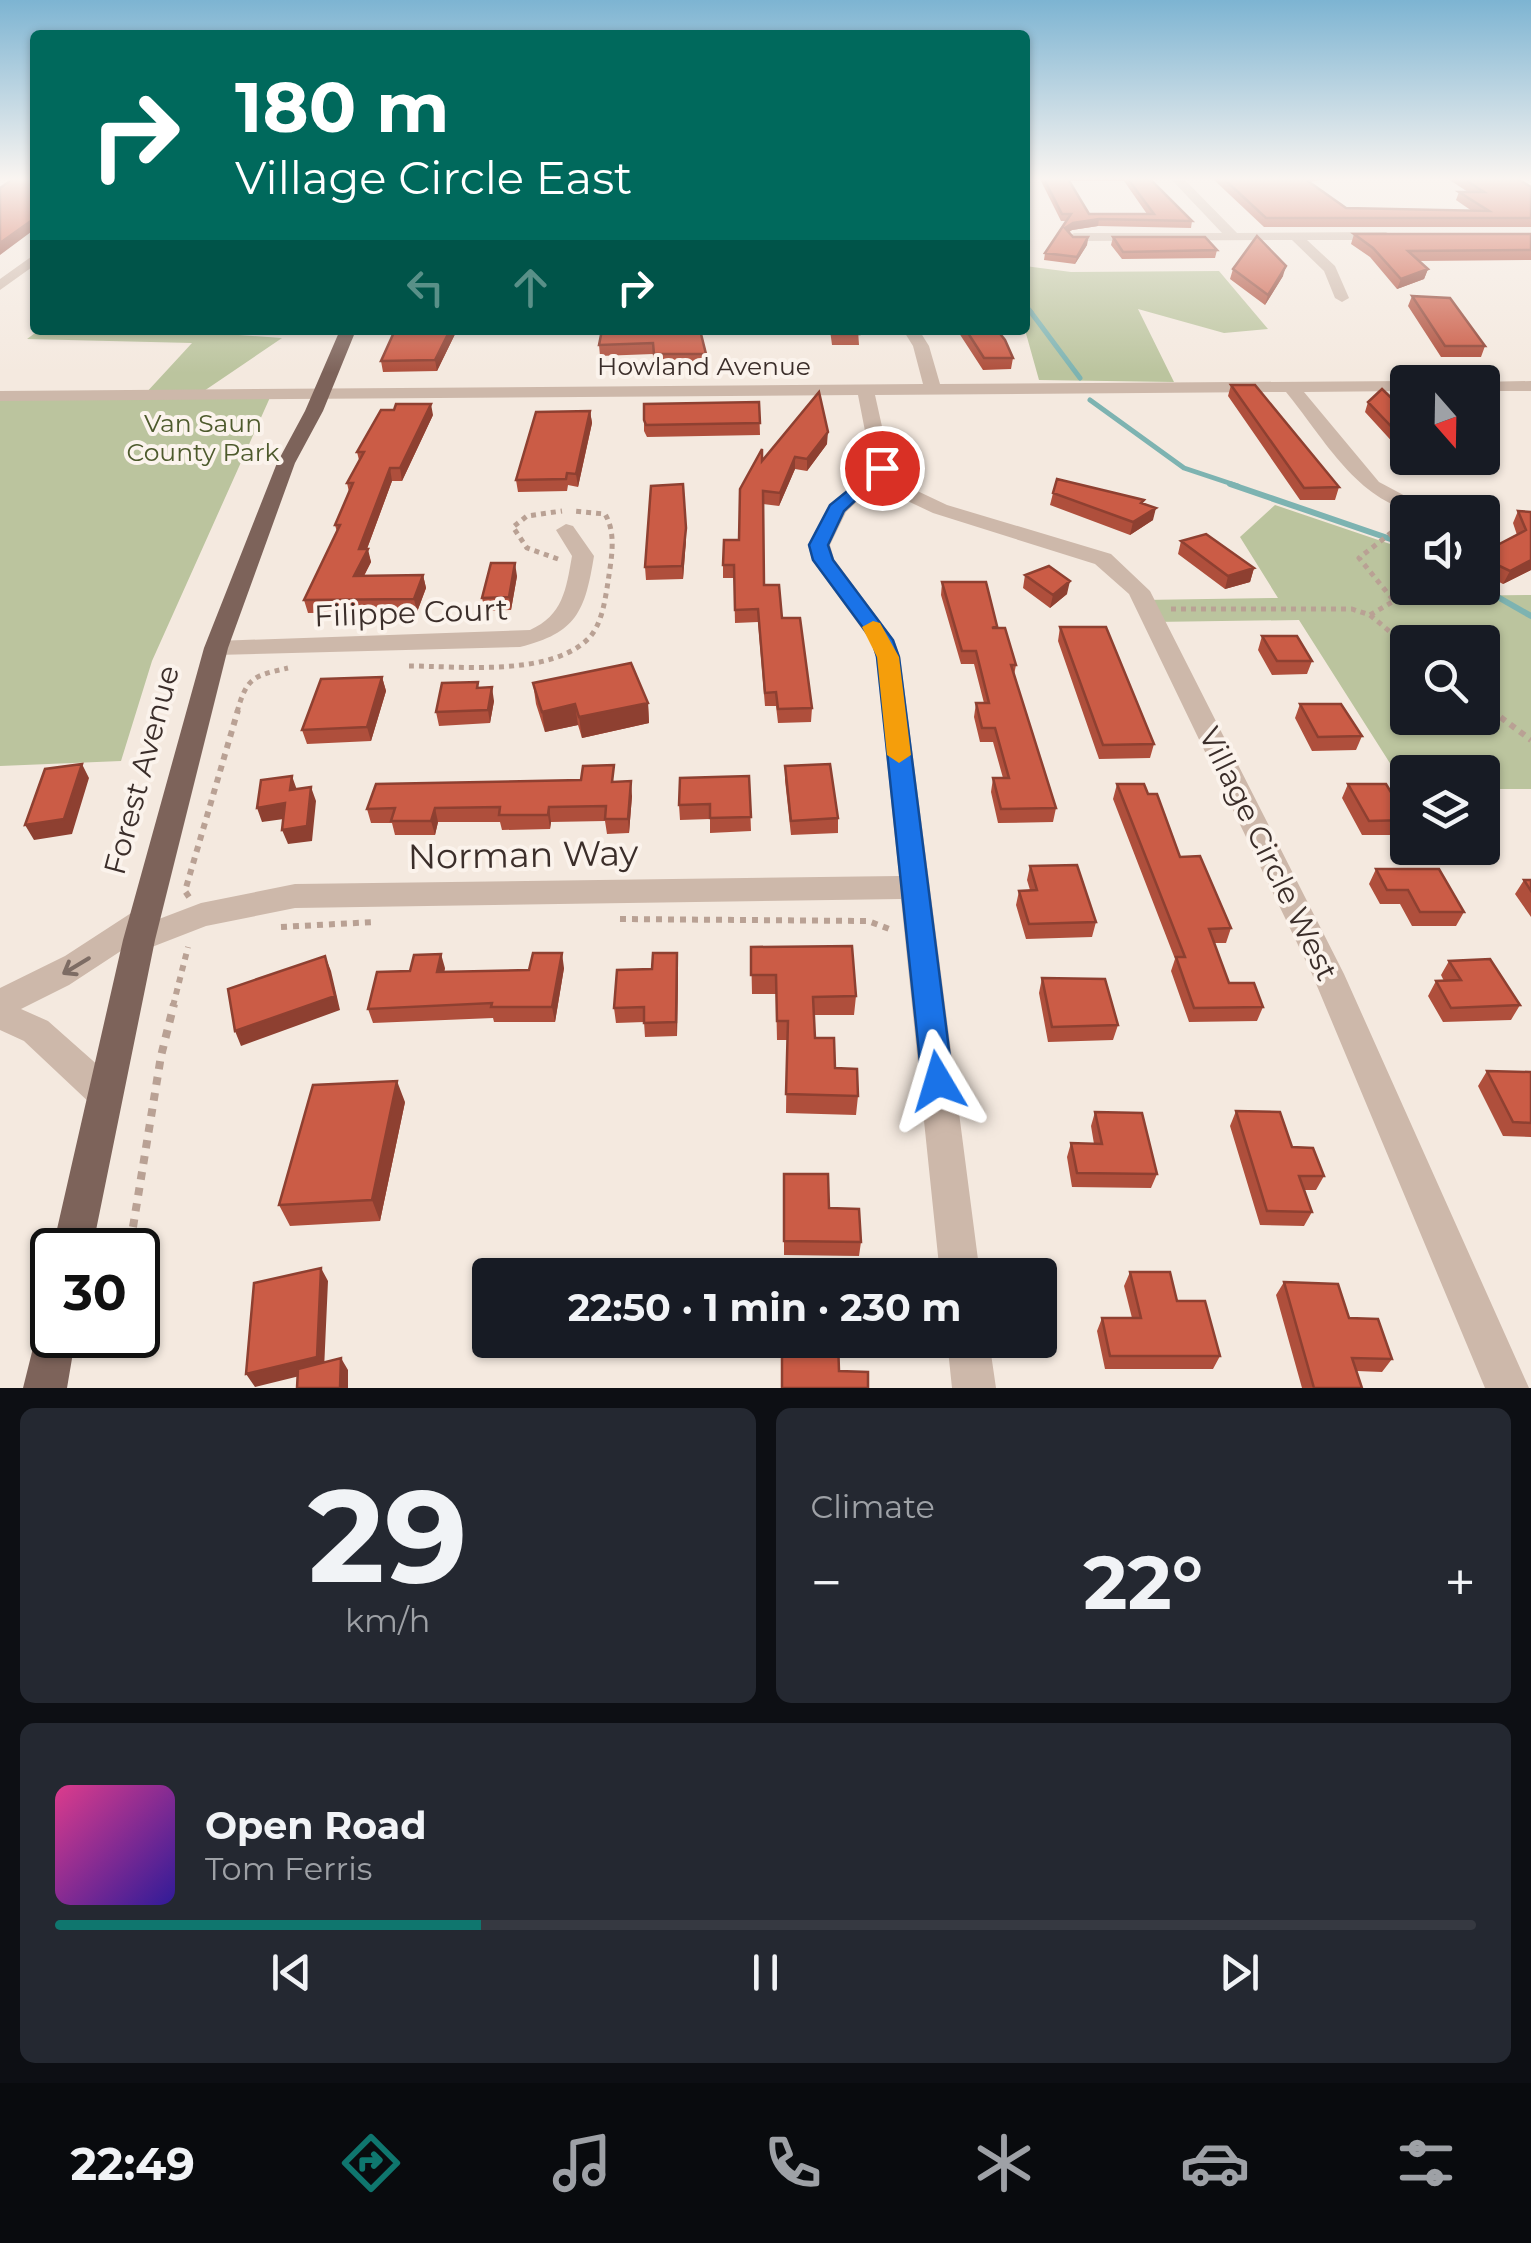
<!DOCTYPE html>
<meta charset="utf-8">
<style>
body{margin:0;font-family:Montserrat,sans-serif;background:#242831;color:#f1f3f6;height:100vh;display:flex;flex-direction:column;font-size:38px;white-space:nowrap}
*{box-sizing:border-box;margin:0}
p{font-size:32px;color:#9ea1a6}
.icon{flex:none;width:55px;height:55px;fill:none;stroke:currentColor;stroke-width:2;stroke-linecap:round;stroke-linejoin:round}
.map{position:relative;height:1388px;overflow:hidden}
.sheet{display:flex;flex-direction:column;gap:20px;padding:20px;background:#0d0f14;flex:1}
.sheet>*{flex:none}
.banner{position:absolute;left:30px;top:30px;width:1000px;height:305px;border-radius:10px;box-shadow:0 2px 8px #0004;background:#00695c;color:#fff;overflow:hidden}
.needle{width:65px;rotate:160deg}
.controls{position:absolute;left:1390px;top:365px;display:grid;gap:20px}
.controls a{display:grid;place-items:center;width:110px;height:110px;border-radius:10px;background:#171b24;box-shadow:0 2px 8px #0004;font-size:50px}
.speed{position:absolute;left:30px;top:1228px;display:flex;gap:20px;font-size:50px;font-weight:700;text-align:center}
.speed>*{display:grid;place-content:center;width:130px;height:130px;border-radius:50%;background:#171b24;box-shadow:0 2px 8px #0004;line-height:1}
.speed .limit{border:5px solid #111;border-radius:15px;background:#fff;color:#111}
.pin{position:absolute;display:grid;place-items:center;width:85px;height:85px;color:#fff;margin:-42px;border:5px solid #fff;border-radius:50%;box-shadow:0 2px 10px #0007}
.me{position:absolute;width:110px;margin:-55px;rotate:353deg;stroke-linejoin:round;filter:drop-shadow(0 0 8px #0008)}
.turn{display:flex;align-items:center;gap:35px;height:210px;padding:0 40px;font-size:45px}
.turn .icon{width:130px;height:130px;stroke-width:2.5}
.turn b{display:block;font-size:70px;line-height:85px}
.lanes{display:flex;align-items:center;height:95px;padding:0 40px;background:#0003;justify-content:center;gap:50px;direction:ltr}
.lanes .off{opacity:.35}
.big{font-size:75px;font-weight:700;line-height:1.1}
.sheet .card{flex:1;display:flex;flex-direction:column;justify-content:center;gap:15px;min-width:0;padding:0 35px;border-radius:15px;background:#242831}
.sheet .dial{align-items:center;gap:0}
.dial b{font-size:130px;line-height:1}
.song{display:flex;align-items:center;gap:30px}
.cover{width:120px;height:120px;border-radius:15px;background:linear-gradient(135deg,hsl(330 70% 55%),hsl(250 70% 35%))}
.played{height:10px;border-radius:5px;background:linear-gradient(90deg,#0f766e 30%,#363941 30%)}
.keys{display:flex;justify-content:space-around;direction:ltr}
.heat{display:flex;justify-content:space-between;align-items:center;font-size:55px;direction:ltr}
.sheet .tiles{flex:1;display:grid;gap:20px;grid-template-columns:1fr 1fr}
.card:last-child{grid-column:span 2}
.trip{position:absolute;left:472px;top:1258px;width:585px;height:100px;border-radius:10px;background:#171b24;box-shadow:0 2px 8px #0004;font-weight:700;line-height:100px;text-align:center}
.tabs{display:flex;height:160px;justify-content:space-around;align-items:center;background:#090b0e;color:#9ea1a6}
.tabs .icon{width:70px;height:70px}
.tabs .current{color:#0f766e}
.tabs b{font-size:45px;color:#f1f3f6}
.map>svg:first-child{display:block}
.green{fill:#bbc49e;fill-rule:evenodd}
.lines{fill:none;stroke-linecap:round;stroke-linejoin:round}
.stream-far2{stroke:#7db3b1;stroke-width:4}
.stream-far1{stroke:#7db3b1;stroke-width:5}
.stream{stroke:#7db3b1;stroke-width:6}
.path-far2{stroke:#b9a194;stroke-width:5;stroke-dasharray:5 5;stroke-linecap:butt}
.path-far1{stroke:#b9a194;stroke-width:6;stroke-dasharray:6 6;stroke-linecap:butt}
.path{stroke:#b9a194;stroke-width:8;stroke-dasharray:8 8;stroke-linecap:butt}
.minor{fill:#cdb8aa;fill-rule:evenodd}
.major{fill:#7d635a;fill-rule:evenodd}
.wall{fill:#af4f3c;fill-rule:evenodd}
.shaded-wall{fill:#8e4031}
.building{fill:#cb5c46;stroke:#8e4031;stroke-width:2.5}
.oneway{stroke:#7d6c64}
.route{fill:#1a73e8;stroke:#114b97;stroke-width:2.5}
.slow{fill:#f59e0b}
.labels{text-anchor:middle;stroke-width:8;stroke-linejoin:round;paint-order:stroke}
.far-street-label{font-size:25px;fill:#3b2e2a;stroke:#fbf3ec}
.far-park-label{font-size:25px;fill:#4d5a2c;stroke:#fbf3ec}
.street-label{font-size:30px;fill:#3b2e2a;stroke:#fbf3ec}
.near-street-label{font-size:35px;fill:#3b2e2a;stroke:#fbf3ec}
</style>
<div class="map">
<svg width="1531" height="1388" viewBox="0 0 1531 1388">
<rect width="100%" height="100%" fill="#f4e9df"/>
<path class="green" d="M1025,266l46,6 148,-1 49,58 -44,4 -86,-24 36,73 -135,-2 -14,-50z
M39,330h132l111,8 -81,55h71l-120,268 -31,100 -121,5v-371l145,-1 47,-51 -165,-4z
M1275,505l127,43 5,7 1,33h26l8,8 89,-1v194h-48l-1,-17h-74l-1,18 -108,-170 -146,2 -10,-22 135,-2 -38,-61zM1408,642h74v76h-74z"/>
<g class="lines">
<path class="stream-far2" d="M1025,304l7,9"/>
<path class="stream-far1" d="M1030,311l50,67
M1090,400l94,68 54,18"/>
<path class="stream" d="M1230,484l178,61
M1482,588l49,28"/>
<path class="path-far2" d="M558,559l-31,-11 -14,-21 14,-11 35,-5
M1171,609h181l18,6 38,32
M1370,615l24,-14 -35,-43 46,-36
M409,666c50,0 140,11 179,-27 14,-14 17,-39 20,-57 3,-22 9,-48 -3,-68l-32,-3
M1482,703l12,9
M237,712c10,-35 16,-36 51,-44"/>
<path class="path-far1" d="M1491,710l40,30
M189,897l-4,-6 53,-181
M620,919l248,2 24,9
M281,927l93,-5
M173,1006l15,-59"/>
<path class="path" d="M133,1227l28,-171 13,-52"/>
<path class="minor" d="M1171,179h13l53,54 149,-1 6,4 -6,4h-79l28,26 14,32 -7,4 -7,-4 -11,-27 -32,-31 -218,1 -7,-4 7,-4h148z
M35,254v11l-35,25v-11z
M903,330h16l10,16 11,38 468,-3 6,1h-6v9l-104,1 75,90 47,25 2,5c-65,0 -104,-74 -142,-120l-411,3 16,72 20,21 36,17 164,49 39,37 194,383 185,414h-44l-173,-414 -183,-380 -34,-30 -162,-51 -36,-17 -16,-17 -35,33 -16,33 4,14 60,81 6,17 80,618h-40l-39,-376 -606,9 -89,18 -67,26 -12,-5 -58,38 -48,24 27,12 70,62 5,11 -5,11 -13,5 -13,-5 -68,-64 -24,-11v-42l65,-32 80,-52 11,4 3,11 42,-16 94,-19 604,-8 -23,-219 -6,-17 -58,-80 -4,-15 22,-40 42,-38 -14,-72 -858,6v-10l923,-7 -10,-38z
M1531,381v10h-49v-9h-6z
M566,524l7,2 21,30c-9,55 -17,77 -74,91l-304,8 -12,-7 12,-7 314,-11c33,-15 36,-40 42,-74l-16,-26z
M947,1340h42l7,48h-44z"/>
<path class="major" d="M340,330h16l-33,81 -28,52 -67,185 -73,292 -63,310 -40,1 71,-311 81,-292 73,-185 28,-52z
M52,1315v20h24l-9,53h-44l17,-68z"/>
</g>
<path class="wall" d="M1040,179h110l42,42 -1,7 -93,-2 -26,4 -3,2 4,5h15l-1,8 -12,19 -31,-4 1,-7 21,-32h-5zM1069,181h55l23,33h-58z
M1213,179h116l-20,3 37,26 126,3 -16,-11 3,-8h9l-20,-13h70l13,8v40h-267z
M1354,234h177v26l-113,1 10,8 -4,10 -27,10 -27,-32 -19,-13z
M1113,237l104,13 -2,8 -93,1 -11,-14z
M1233,269l50,7 -18,29 -35,-26z
M1412,296l73,50 -4,11h-40l-33,-51z
M457,330l-20,41 -54,1 -2,-11z
M602,330l104,24v11h-52l-1,-11 -53,2 -1,-11z
M823,330h35l1,15h-27l-2,-15z
M957,330h40l16,28 -2,11 -28,1z
M1231,385l108,102 -4,13h-35l-72,-104z
M759,402l1,33 -113,2 -3,-6v-11z
M1368,402l40,12v44h46l2,1 -5,10 -33,1 -53,-58z
M590,411l2,12 -14,64 -10,-2 -1,6 -49,1 -2,-12z
M433,415l-31,66h-10l-25,68 4,13 -7,14 59,-1 3,13 -9,24 -109,1 -4,-13 33,-68 -2,-7 14,-33 -2,-9 12,-23 -2,-8z
M827,444l-20,27 -12,-2 -16,37 -16,-2 1,81 18,33 30,90 -1,14 -33,1 -2,-17h-11l-7,-84 -23,1 -1,-45h-11v-13l16,-25 23,-79z
M1053,493l90,11 10,16 -23,15 -80,-30z
M1518,511l13,1v58l-28,14 -21,-11v-14l4,-8 31,-16 -4,-12z
M686,540l-3,39 -37,1 -1,-13z
M1181,541l73,27 -4,14 -25,7 -47,-35z
M1025,575l42,19 -17,14 -27,-20z
M517,576l-6,34 -26,1 -3,-13z
M942,582l55,44 19,39 -2,10 42,133 -3,14 -55,1 -7,-31 2,-14h10l-10,-36h-13l-6,-25 2,-14h8l-10,-39h-13l-20,-69z
M1060,627l94,117 -4,14 -51,1 -41,-118z
M1262,636l50,25 -5,13 -35,1 -14,-25z
M382,677l4,14 -15,50 -64,3 -5,-14z
M533,683l115,20 1,20 -67,15 -4,-13 -33,7 -9,-28z
M480,688l14,13 -4,22 -51,3 -3,-14z
M1300,704l62,32 -6,14 -44,1 -17,-33z
M785,766l53,52v15l-47,2 -6,-55z
M749,776l2,55 -41,2v-14l-30,1 -1,-15z
M615,782l17,14 -3,37 -22,1 -2,-13 -54,1 -1,7 -48,1 -2,-8h-62l-3,13h-40l-3,-12h-21l-4,-14z
M1117,784l31,10 32,63 51,71 -5,15h-12l15,40 34,24 -6,14 -68,1 -18,-51 4,-12 -62,-160z
M1348,784l60,35 -7,16h-39l-20,-37z
M1030,866l66,56 -4,15 -66,2 -10,-34 3,-14 11,-1 -3,-10z
M1376,869l88,43 -8,14h-44l-12,-22h-20l-11,-20z
M1524,880h7v37l-16,-23z
M751,947l105,49 -2,19h-40l1,23 20,30 23,28 -2,19 -70,-2 1,-73h-10l-1,-46h-24z
M1449,961l71,44 -9,15 -68,2 -15,-26 8,-15h8l-3,-6z
M678,967l-1,69 -32,1 -1,-15 -28,1 -2,-15z
M445,968l-1,4 85,-2 35,-2 -9,54h-61l-1,-4 -120,5 -5,-14 42,-38z
M1042,978l76,47 -5,15 -65,2 -9,-49z
M1487,1071l44,1v65l-28,-1 -25,-50z
M405,1102l-25,119 -90,5 -11,-21z
M1236,1111l56,36 32,29 -8,14h-12l8,22 -8,14 -44,-1 -30,-99z
M1095,1112l62,62 -6,14 -79,-1 -5,-30 4,-14 23,1 -3,-18z
M784,1174l45,34 32,34 -2,14 -75,-1z
M1130,1272l47,29 43,55 -7,13h-108l-8,-38 5,-13h30l-8,-32z
M1284,1282l65,36 43,41 -10,13 -25,-1 5,17h-60l-26,-93z"/>
<path class="shaded-wall" d="M35,218v11l-35,26v-12z
M1099,219l-1,7 -26,4 -9,6 2,-8 8,-5z
M1088,237l-1,8 -12,19 2,-7z
M1286,266l-3,10 -18,29 3,-10z
M1428,269l-4,10 -27,10 4,-10z
M450,330h7l-20,41 -2,-11z
M431,404l2,11 -31,66 -2,-13z
M590,411l2,12 -14,64 -2,-13z
M828,432l-1,12 -20,27v-12z
M795,457v12l-16,37 1,-13z
M390,468l2,13 -27,73 3,-5 3,13 -14,27 -3,-13 5,-27z
M1156,508l-3,12 -23,15 3,-13z
M686,528v12l-3,39 -1,-13z
M1531,560v10l-28,14 7,-13z
M515,563l2,13 -6,34 -2,-13z
M1254,568l-4,14 -25,7 3,-13z
M423,575l3,13 -9,24 -3,-13z
M1070,581l-3,13 -17,14 3,-13z
M382,677l4,14 -15,50 -4,-14z
M492,687l2,14 -4,22 -2,-13z
M648,703l1,20 -67,15 -3,-21z
M575,704l3,21 -33,7 -3,-20z
M82,764l7,14 -17,56 -38,6 -9,-15z
M292,776l5,14h-7z
M631,781l1,15 -3,37 -1,-14z
M311,787l5,14 -4,40 -24,3 -6,-14z
M285,803l6,15 -29,4 -5,-14z
M549,807l2,15 -1,7 -2,-14z
M435,808l3,14 -3,13 -4,-14z
M562,953l2,15 -9,54 -3,-15z
M677,953l1,14 -1,69 -1,-14z
M441,954l4,14 -4,18 -4,-14z
M325,956l6,15 9,39 -99,36 -6,-15z
M397,1081l8,21 -25,119 -8,-21z
M321,1268l7,13 -4,89 -69,17 -9,-13z
M341,1358l7,12v18h-8z"/>
<path class="building" d="M13,179h22v39l-35,25v-55z
M1044,179h24l21,35h65l-26,-35h22l42,42 -93,-2 -26,4 -8,5 8,9h15l-11,20 -32,-4 26,-39h-9z
M1224,179h81l41,29 143,3 -30,-19h25l-20,-13h54l13,8v31h-265z
M1354,234h177v16l-123,1 20,18 -27,10 -28,-31z
M1257,236l29,30 -18,29 -35,-26z
M1113,237h92l12,13 -94,2z
M1412,296l38,2 35,48h-40z
M395,330h55l-15,30 -54,1z
M602,330h98l6,24h-52l-1,-11 -54,2z
M832,330h26l1,4h-27z
M966,330h31l8,10 8,18h-29z
M1231,385h24l84,102 -35,1z
M1382,389l26,25v30l-40,-42z
M819,392l9,40 -21,27 -12,-2 -15,36 -17,-2 1,94h15l3,33h18l12,90 -34,1 -2,-17 -11,1 -7,-84 -23,1 -1,-45h-11l1,-25h15l1,-51 22,-40v12z
M759,402l1,21 -114,2 -2,-5v-16z
M396,404h35l-31,64h-10l-31,81h9l-14,27 69,-1 -9,24 -110,1 36,-75h-5l18,-42h-6l17,-31h-7l24,-42h13z
M590,411l-14,63 -9,-1 -1,6 -50,1 20,-68z
M1420,458h34l2,1h-34z
M1057,479l87,21 -3,3 15,5 -23,14 -80,-29z
M683,484l3,44 -4,38 -37,1 6,-81z
M1518,511l13,1v48l-21,11 -25,-12 9,-5 -8,-3 40,-21z
M1206,534l48,34 -26,8 -47,-35z
M491,563h24l-6,34 -27,1z
M1049,566l21,15 -17,14 -28,-20z
M942,582h44l11,44 -5,2h13l11,37h-5l45,143 -55,1 -8,-31h16l-14,-50h-13l-6,-25h13l-13,-52h-14z
M1060,627h46l48,117 -51,1z
M1262,636h35l15,25h-35z
M631,663l17,40 -69,14 -4,-13 -33,8 -9,-29z
M382,677l-15,50 -65,3 19,-51z
M478,682l-1,6 15,-1 -4,23 -52,2 6,-29z
M1300,704h41l21,32 -44,1z
M82,764l-18,55 -39,6 20,-56z
M830,764l8,54 -47,3 -6,-55z
M614,765l-2,17 19,-1 -3,38h-23l1,-13 -57,1 -1,8h-49l1,-8 -65,1 -4,13h-40l4,-13 -28,1 9,-25 205,-4 2,-14z
M292,776l-2,14 21,-3 -4,39 -25,4 3,-27 -28,5 4,-28z
M749,776l2,41 -41,1v-14l-31,1 1,-27z
M1117,784h27l4,10h9l23,63 20,-1 31,72 -22,1 20,54h25l9,24 -69,1 -18,-51h9z
M1348,784h38l22,36 -39,1z
M1077,865l19,57 -67,2 -10,-33 18,-1 -7,-24z
M1376,869h63l25,43h-44l-12,-22h-21z
M1524,880h7v11z
M852,946l4,50 -43,1 2,41h19l1,30 22,1 1,27 -72,-2 2,-73h-11l-1,-46h-25v-28z
M533,953h29l-10,54h-61l1,-4 -124,6 9,-37 33,-1 4,-16 27,-1 -4,18 92,-2z
M653,953h24l-1,69 -32,1v-16l-30,1 3,-38 35,-1z
M325,956l10,40 -100,35 -7,-42z
M1490,959l30,46 -69,3 -15,-27 25,-1 -12,-19z
M1042,978l63,1 13,46 -66,2z
M1487,1071l44,1v51l-18,-1z
M397,1081l-25,119 -93,5 34,-120z
M1236,1111l44,1 12,35 21,1 11,28h-25l13,36 -45,-1z
M1095,1112l47,1 15,61 -80,-1 -6,-30 31,1z
M784,1174h44l1,34 30,1 2,33 -77,-1z
M321,1268l-4,89 -71,17 8,-91z
M1130,1272h40l7,29h28l15,55h-110l-8,-38h39z
M1284,1282l54,2 11,34 29,1 14,40 -40,-1 10,30h-48z
M782,1340h56l1,31 29,1v16h-86z
M341,1358l-1,30h-43l1,-19z"/>
<defs><path id="oneway-shaft" d="M-6 0H5M1.5-3L5.5 0L1.5 3" fill="none" stroke-width="1.6" stroke-linecap="round" stroke-linejoin="round" transform="scale(2.5)"/></defs>
<use class="oneway" href="#oneway-shaft" transform="translate(76 966) rotate(149)"/>
<linearGradient id="sky" x2="0" y2="1"><stop stop-color="#7db4d2"/><stop offset="0.48" stop-color="#faf5f1"/><stop offset="1" stop-color="#faf5f1" stop-opacity="0"/></linearGradient>
<rect width="1531" height="373" fill="url(#sky)"/>
<path class="route" d="M882,463l8,5 -46,43 -16,34 5,15 60,80 6,17 54,424 -4,10 -11,4 -12,-4 -4,-10 -45,-424 -5,-17 -59,-80 -4,-15 21,-40z"/>
<path class="slow" d="M873,621l7,2 19,34 12,98 -12,8 -12,-8 -10,-98 -15,-30z"/>
<g class="labels">
<g class="far-street-label">
<text x="704" y="375">Howland Avenue</text>
</g>
<g class="far-park-label">
<text x="203" y="432">Van Saun<tspan x="203" dy="29">County Park</tspan></text>
</g>
<g class="street-label">
<text transform="translate(411 613) rotate(-2)" y="10">Filippe Court</text>
<text transform="translate(142 770) rotate(-75)" y="10">Forest Avenue</text>
<text transform="translate(1268 854) rotate(64)" y="10">Village Circle West</text>
</g>
<g class="near-street-label">
<text transform="translate(523 855) rotate(-1)" y="12">Norman Way</text>
</g>
</g>
</svg>
<div class="controls">
<a><svg class="needle" viewBox="-14 -14 28 28"><path d="M0-13l5 13h-10z" fill="#e53935"/><path d="M0 13l5-13h-10z" fill="#9ea1a6"/></svg></a>
<a><svg class="icon" aria-label="sound" viewBox="0 0 24 24"><path d="M4 9h4l5-4v14l-5-4H4zM17 9q2 3 0 6"/></svg></a>
<a><svg class="icon" aria-label="search" viewBox="0 0 24 24"><circle cx="10" cy="10" r="6"/><path d="M15 15l6 6"/></svg></a>
<a><svg class="icon" aria-label="layers" viewBox="0 0 24 24"><path d="M12 4l9 5-9 5-9-5zM3 14l9 5 9-5"/></svg></a>
</div>
<div class="speed"><div class="limit">30</div></div>
<div class="pin" style="left:882px;top:468px;background:#d93025"><svg class="icon" aria-label="arrive" viewBox="0 0 24 24"><path d="M6 21V4h12l-3 4 3 4H6"/></svg></div>
<svg class="me" style="left:938px;top:1081px" viewBox="-20 -20 40 40"><path d="M0-17L14 15 0 8-14 15z" fill="#1a73e8" stroke="#fff" stroke-width="4"/></svg>
<div class="trip">22:50 · 1 min · 230 m</div>
<div class="banner">
<div class="turn"><svg class="icon" aria-label="right" viewBox="0 0 24 24"><path d="M7 20v-9h11M14 6l5 5-5 5"/></svg><div><b>180 m</b>Village Circle East</div></div>
<div class="lanes"><svg class="icon off" aria-label="left" viewBox="0 0 24 24"><path d="M17 20v-9H6M10 6l-5 5 5 5"/></svg><svg class="icon off" aria-label="ahead" viewBox="0 0 24 24"><path d="M12 20V5M6 11l6-6 6 6"/></svg><svg class="icon" aria-label="right" viewBox="0 0 24 24"><path d="M7 20v-9h11M14 6l5 5-5 5"/></svg></div>
</div>
</div>
<section class="sheet">
<div class="tiles">
<div class="card dial"><b>29</b><p>km/h</p></div>
<div class="card"><p>Climate</p>
<div class="heat"><a>−</a><b class="big">22°</b><a>+</a></div>
</div>
<div class="card">
<div class="song"><i class="cover"></i><div><b>Open Road</b><p>Tom Ferris</p></div></div>
<div class="played"></div>
<div class="keys"><svg class="icon" aria-label="previous" viewBox="0 0 24 24"><path d="M18 5L8 12l10 7zM5 5v14"/></svg><svg class="icon" aria-label="pause" viewBox="0 0 24 24"><path d="M8 5v14M16 5v14"/></svg><svg class="icon" aria-label="next" viewBox="0 0 24 24"><path d="M6 5l10 7-10 7zM19 5v14"/></svg></div>
</div>
</div>
</section>
<nav class="tabs">
<b>22:49</b>
<svg class="icon current" aria-label="directions" viewBox="0 0 24 24"><path d="M12 3l9 9-9 9-9-9zM9 14v-3h6M13 9l2 2-2 2"/></svg>
<svg class="icon" aria-label="music" viewBox="0 0 24 24"><path d="M9 18V5l10-2v13"/><circle cx="6" cy="18" r="3"/><circle cx="16" cy="16" r="3"/></svg>
<svg class="icon" aria-label="phone" viewBox="0 0 24 24"><path d="M5 4h4l2 5-3 2q2 4 5 5l2-3 5 2v4C11 20 4 13 5 4z"/></svg>
<svg class="icon" aria-label="climate" viewBox="0 0 24 24"><path d="M12 3v18M4 7l16 10M4 17L20 7"/></svg>
<svg class="icon" aria-label="car" viewBox="0 0 24 24"><path d="M5 17H2v-5l4-1 3-4h7l3 4 3 1v5h-3M9 17h6M6 11h13"/><circle cx="7" cy="17" r="2"/><circle cx="17" cy="17" r="2"/></svg>
<svg class="icon" aria-label="filters" viewBox="0 0 24 24"><path d="M4 7h16M4 17h16"/><circle cx="9" cy="7" r="2"/><circle cx="15" cy="17" r="2"/></svg>
</nav>
